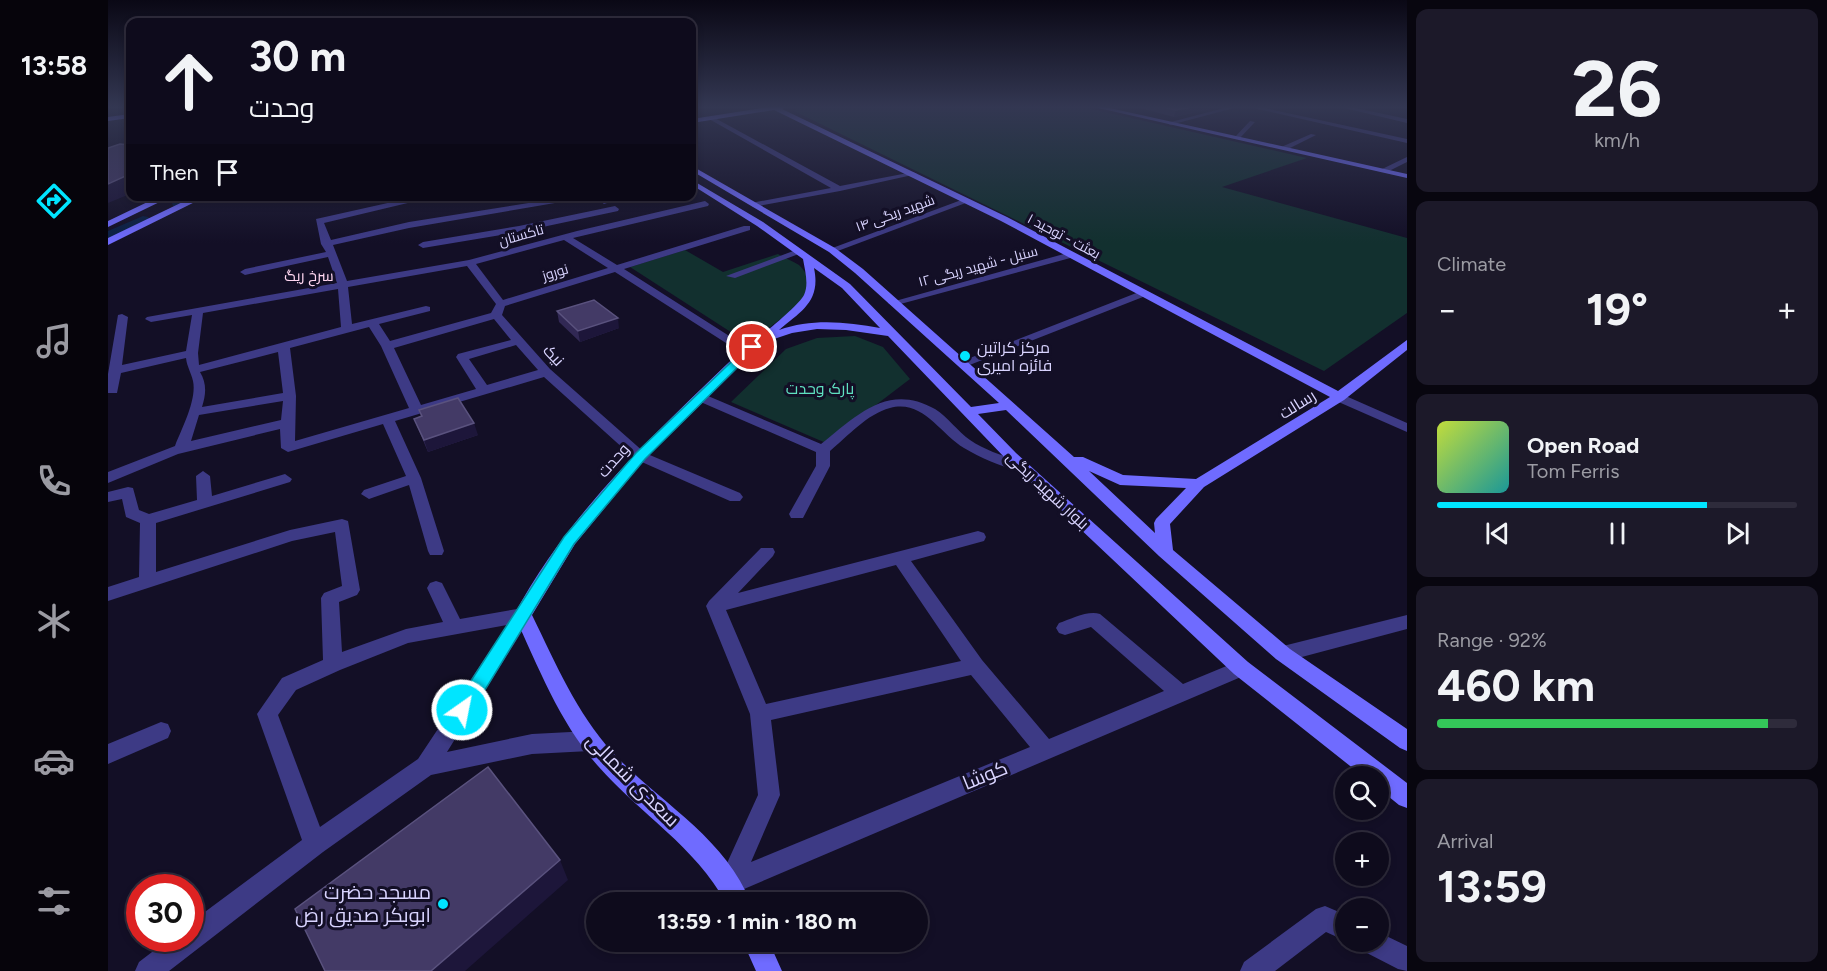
<!DOCTYPE html>
<meta charset="utf-8">
<style>
body{margin:0;font-family:Figtree,Cairo,sans-serif;background:#1c1929;color:#f1f3f6;height:100vh;display:flex;flex-direction:column;font-size:22px;white-space:nowrap}
*{box-sizing:border-box;margin:0}
p{font-size:20px;color:#9b9ba3}
.icon{flex:none;width:33px;height:33px;fill:none;stroke:currentColor;stroke-width:2;stroke-linecap:round;stroke-linejoin:round}
.map{position:relative;flex:1;overflow:hidden}
.drawer{display:flex;flex-direction:column;gap:9px;padding:9px;background:#08060f;width:420px}
.drawer>*{flex:none}
.guide{position:absolute;left:18px;top:18px;width:570px;height:183px;border-radius:12px;box-shadow:0 3px 9px #0003,0 0 0 2px #2e2b3b;background:#0e0b1c;color:#f1f3f6;overflow:hidden}
.buttons{position:absolute;left:1227px;top:766px;display:grid;gap:12px}
.buttons a{display:grid;place-items:center;width:54px;height:54px;border-radius:50%;background:#0e0b1c;box-shadow:0 3px 9px #0003,0 0 0 2px #2e2b3b;font-size:30px}
.speed{position:absolute;left:18px;top:874px;display:flex;gap:12px;font-size:30px;font-weight:700;text-align:center}
.speed>*{display:grid;place-content:center;width:78px;height:78px;border-radius:50%;background:#0e0b1c;box-shadow:0 3px 9px #0003,0 0 0 2px #2e2b3b;line-height:1}
.speed .limit{border:9px solid #d22;background:#fff;color:#111}
.pin{position:absolute;display:grid;place-items:center;width:51px;height:51px;color:#fff;margin:-26px;border:3px solid #fff;border-radius:50%;box-shadow:0 2px 6px #0007}
.me{position:absolute;width:66px;margin:-33px;rotate:33deg;stroke-linejoin:round;filter:drop-shadow(0 0 4px #0008)}
.turn{display:flex;align-items:center;gap:21px;height:126px;padding:0 24px;font-size:27px}
.turn .icon{width:78px;height:78px;stroke-width:2.5}
.turn b{display:block;font-size:42px;line-height:51px}
.then{display:flex;align-items:center;height:57px;padding:0 24px;background:#0003;gap:12px;font-size:22px}
.big{font-size:45px;font-weight:700;line-height:1.1}
.drawer .card{flex:1;display:flex;flex-direction:column;justify-content:center;gap:9px;min-width:0;padding:0 21px;border-radius:12px;background:#1c1929}
.drawer .dial{align-items:center;gap:0}
.dial b{font-size:78px;line-height:1}
.song{display:flex;align-items:center;gap:18px}
.cover{width:72px;height:72px;border-radius:9px;background:linear-gradient(135deg,hsl(70 70% 55%),hsl(180 70% 35%))}
.played{height:6px;border-radius:3px;background:linear-gradient(90deg,#00e5ff 75%,#2e2b3b 75%)}
.keys{display:flex;justify-content:space-around;direction:ltr}
.heat{display:flex;justify-content:space-between;align-items:center;font-size:33px;direction:ltr}
.charge{height:9px;border-radius:4px;background:linear-gradient(90deg,#34c759 92%,#2e2b3b 0)}
.trip{position:absolute;left:478px;top:892px;width:342px;height:60px;border-radius:30px;background:#0e0b1c;box-shadow:0 3px 9px #0003,0 0 0 2px #2e2b3b;font-weight:700;line-height:60px;text-align:center}
main{display:flex;flex:1;min-height:0}
.tabs{display:flex;flex-direction:column;width:108px;justify-content:space-around;align-items:center;background:#06040b;color:#9b9ba3}
.tabs .icon{width:42px;height:42px}
.tabs .on{color:#00e5ff}
.tabs b{font-size:27px;color:#f1f3f6}
.map>svg:first-child{display:block}
.green{fill:#12302f}
.lines{fill:none;stroke-linecap:round;stroke-linejoin:round}
.canal{fill:#0a1f44;fill-rule:evenodd}
.street{fill:#3d3a85;fill-rule:evenodd}
.secondary{fill:#6f6bff;fill-rule:evenodd}
.wall{fill:#312854}
.shaded-wall{fill:#1d163a}
.building{fill:#433a66;stroke:#5a527e;stroke-width:1.5}
.route{fill:#00e5ff;stroke:#0095a6;stroke-width:1.5}
.poi-dot{fill:#00e5ff;stroke:#130f26;stroke-width:2}
.labels{text-anchor:middle;stroke-width:6;stroke-linejoin:round;paint-order:stroke}
.far-street-label{font-size:14px;fill:#d9d4ff;stroke:#130f26}
.far-neighbourhood-label{font-size:15px;fill:#ffd6f0;stroke:#130f26}
.poi-label{font-size:16px;fill:#d9d4ff;stroke:#130f26;text-anchor:start}
.street-label{font-size:16px;fill:#d9d4ff;stroke:#130f26}
.park-label{font-size:16px;fill:#5fe0c0;stroke:#130f26}
.near-street-label{font-size:20px;fill:#d9d4ff;stroke:#130f26}
.near-poi-label{font-size:20px;fill:#d9d4ff;stroke:#130f26;text-anchor:end}
</style>
<main>
<nav class="tabs">
<b>13:58</b>
<svg class="icon on" aria-label="directions" viewBox="0 0 24 24"><path d="M12 3l9 9-9 9-9-9zM9 14v-3h6M13 9l2 2-2 2"/></svg>
<svg class="icon" aria-label="music" viewBox="0 0 24 24"><path d="M9 18V5l10-2v13"/><circle cx="6" cy="18" r="3"/><circle cx="16" cy="16" r="3"/></svg>
<svg class="icon" aria-label="phone" viewBox="0 0 24 24"><path d="M5 4h4l2 5-3 2q2 4 5 5l2-3 5 2v4C11 20 4 13 5 4z"/></svg>
<svg class="icon" aria-label="climate" viewBox="0 0 24 24"><path d="M12 3v18M4 7l16 10M4 17L20 7"/></svg>
<svg class="icon" aria-label="car" viewBox="0 0 24 24"><path d="M5 17H2v-5l4-1 3-4h7l3 4 3 1v5h-3M9 17h6M6 11h13"/><circle cx="7" cy="17" r="2"/><circle cx="17" cy="17" r="2"/></svg>
<svg class="icon" aria-label="filters" viewBox="0 0 24 24"><path d="M4 7h16M4 17h16"/><circle cx="9" cy="7" r="2"/><circle cx="15" cy="17" r="2"/></svg>
</nav>
<div class="map">
<svg width="1299" height="971" viewBox="0 0 1299 971">
<rect width="100%" height="100%" fill="#130f26"/>
<path class="green" d="M705,107h270l224,51 -85,29 185,51v75l-83,58 -532,-261z
M577,250l38,22 55,-18c6,4 15,7 21,11 23,22 -4,44 -21,56 -12,9 -22,19 -38,17l-110,-71z
M747,336l28,11 27,32 -84,64 -95,-41 55,-53 31,-11z"/>
<g class="lines">
<path class="canal" d="M73,196h17l-15,10h-10l-1,-3z
M35,216l5,1 2,3 -2,3 -40,17v-9z"/>
<path class="street" d="M1120,107h10l-68,18 -3,-2z
M1141,107h11l147,32v4z
M1232,107h11l56,12v4z
M601,117h4l127,69 73,-14 4,2 -77,17 -87,16 -1,-2 4,-3 75,-14 -122,-69z
M1142,121l5,1 -16,17h-4v-2z
M1203,134l5,1 -30,15 -7,-2z
M1299,157v5l-20,10 -7,-2z
M311,196h18l-113,27 7,17 78,-18 164,-26h23l-187,32 -76,17 14,36 122,-21 108,-29 128,-30 4,3 -1,2 -135,32 44,27 127,-39h6v4l-126,39 110,70 22,5v6l-4,1 -26,-8 -111,-71 -110,34 -3,9 48,54 95,84 95,40 3,4 -3,4h-10l-95,-42 -91,-82 -149,44 26,57 23,73 -2,4h-12l-2,-4 -19,-66 -40,14 -8,-5 3,-4 42,-14 -23,-52 -95,28 -7,-4 -1,-19 -102,25 -70,29v-11l67,-26c7,-18 22,-46 18,-65 -2,-9 -6,-14 -7,-23l-65,15 -4,20h-9v-19l10,-59 4,-1 6,3 -6,48 64,-14 6,-36 -41,7 -6,-3 2,-2 190,-34 -9,-26 -83,18 -5,-3 5,-3 81,-17 -5,-8 -5,-25zM456,240l44,28 -105,32 -27,-36zM359,266l29,38 -5,9 -101,28 -11,-17 51,-13v-4l-4,-1 -74,18 -4,-37zM230,289l3,38 -142,38 -1,-12 5,-40zM386,319l17,21 -53,14 -2,3 20,32 -55,16 -27,-57zM261,327l12,19 28,62 -114,33 1,-45 -6,-48zM408,345l22,25 -51,15 -18,-26zM170,352l5,41 -81,14c4,-13 5,-23 -2,-35zM175,401l-2,19 -90,21 8,-26z
M504,196h16l-24,8 -4,-3z
M856,199l7,2 -136,51 -8,-2z
M507,206l4,3 -1,2 -99,21 -96,16 -5,-3 5,-3 96,-16z
M688,250l8,2 -69,26 -9,-2z
M963,252l5,3 -2,2 -181,49 -5,-3z
M1036,290l5,3 -1,2 -181,71h-8l-2,-3z
M593,393l120,51c35,-28 67,-62 114,-35 13,8 22,22 35,31 17,12 39,17 59,25l2,3 -7,5c-20,-6 -42,-14 -60,-25 -24,-14 -41,-49 -74,-40 -23,6 -42,28 -60,43v15l-27,52h-12l-2,-4 27,-48v-14l-120,-52 -1,-3 1,-3z
M1231,393l68,30v9l-73,-32 -1,-3 1,-3z
M95,471l7,5 2,20 73,-22 7,5 -2,3 -134,41v49l134,-42 52,-11 6,2 12,69 -3,5 -18,7 3,50 64,-23 37,-7 -16,-34 3,-5 6,-2 6,2 18,36 63,-11 6,2 3,5 -85,137 85,-18 58,-3 7,3 3,7 -3,7 -7,3 -58,3 -101,21 -108,77 -154,119h-34l4,-9 30,-23h21v-16l112,-83 -45,-126 25,-36 41,-18 -2,-62 3,-5 18,-7 -7,-54 -43,9 -184,60v-14l31,-10 1,-54 -14,-6 -4,-18 -14,3v-10l20,-5 5,1 6,22 10,4 48,-14 -1,-24zM399,625l-89,134 -98,68 -42,-112 18,-25 44,-20 68,-27z
M870,531l6,2 2,4 -2,4 -73,20 71,99 67,79 115,-48 -73,-64 -26,8 -6,-2 -3,-5 3,-5c12,-4 29,-13 41,-9l83,70 58,-24 7,2 3,6 -3,6 -518,221 -9,-3 -3,-9 40,-88 -8,-81 -44,-108 3,-5 52,-53h12l2,4 -2,4 -35,37zM788,565l65,96 -195,43 -40,-94zM863,675l59,72 -279,115 29,-67 -9,-75z
M1299,615v14l-124,33 -7,-3 -2,-5 2,-5 7,-3z
M53,722l7,2 3,7 -3,7 -60,26v-20z
M1217,906l21,9v26l-20,-9 -51,39h-35l4,-9 72,-53z
M1270,932l29,14v25l-9,-2 -35,-18 -4,-9h19z"/>
<path class="secondary" d="M661,107h17l-4,2 225,108 331,174 69,-51v10l-63,50 -140,87 -34,37 3,26 117,99 117,80v22l-7,-3 -124,-89 -117,-103 -153,-146 -28,4 38,39 232,209 159,121v25l-8,-3 -21,-17v-11h-14l-130,-103 -228,-215 -118,-123 -42,-6 -29,-1 -25,4 -18,6 -4,-1 -14,12 -111,109 -70,85 -43,71c24,49 44,97 81,138 47,50 111,83 138,150h-25c-31,-57 -86,-89 -128,-137 -39,-44 -59,-98 -84,-151 52,-98 133,-174 212,-250 15,-14 71,-56 78,-70 5,-11 1,-24 -1,-36l-46,-33 -65,-41v-5l71,42 87,62 121,123 28,-4 -144,-130 -26,-21 -137,-81v-5l143,82 28,21 211,188h9l40,18 73,4 134,-82 -329,-176 -227,-111 -82,13v-4zM706,268l28,20 38,40c-33,-6 -68,-10 -101,2 23,-19 42,-29 35,-62zM981,471l31,14 66,3 -30,31 -2,4 1,10z
M986,107h11l302,67v4z
M22,114v4l-22,3v-4z
M52,196h12l-64,31v-6z
M87,196h12l-99,49v-7z
M635,942h26l13,29h-26z"/>
</g>
<path class="wall" d="M1028,107h83l-45,10z
M449,311l62,17 -39,14 -21,-20z
M311,410l59,25 -50,17 -14,-33 7,-2z"/>
<path class="shaded-wall" d="M1084,107h27l-45,10 2,-7z
M22,174v20l-22,9v-19z
M510,318l1,10 -39,14 -2,-11z
M366,423l4,12 -50,17 -4,-12z
M452,860l8,20 -103,91h-34z"/>
<path class="building" d="M1054,107h30l-16,3z
M12,144l10,1v29l-22,10v-36z
M486,300l24,18 -40,13 -21,-20z
M350,398l16,25 -50,17 -10,-21 8,-3 -3,-6z
M380,767l72,93 -129,111h-106l-30,-62z"/>
<linearGradient id="sky" x2="0" y2="1"><stop stop-color="#0a0815"/><stop offset="0.44" stop-color="#333752"/><stop offset="1" stop-color="#333752" stop-opacity="0"/></linearGradient>
<rect width="1299" height="243" fill="url(#sky)"/>
<path class="route" d="M644,344l6,3 -2,2 -111,110 -71,85 -105,172 -7,2 -6,-2 -3,-6 3,-6 108,-167 72,-84 113,-108z"/>
<g class="poi-dot">
<circle cx="857" cy="356" r="6"/>
<circle cx="335" cy="904" r="6"/>
</g>
<g class="labels">
<g class="far-street-label">
<text transform="translate(787 213) rotate(-20)" y="5">شهید ریگی ۱۴</text>
<text transform="translate(413 235) rotate(-16)" y="5">تاکستان</text>
<text transform="translate(956 236) rotate(28)" y="5">بعثت - توحید ۱</text>
<text transform="translate(870 266) rotate(-15)" y="5">سنبل - شهید ریگی ۱۲</text>
<text transform="translate(447 272) rotate(-17)" y="5">نوروز</text>
</g>
<g class="far-neighbourhood-label">
<text x="201" y="281">سرخ ریگ</text>
</g>
<g class="poi-label">
<text x="869" y="353">مرکز کراتین<tspan x="869" dy="18">فائزه امیری</tspan></text>
</g>
<g class="street-label">
<text transform="translate(446 355) rotate(47)" y="6">نیک</text>
<text transform="translate(1189 404) rotate(-32)" y="6">رسالت</text>
<text transform="translate(505 460) rotate(-49)" y="6">وحدت</text>
<text transform="translate(940 490) rotate(43)" y="6">بلوار شهید ریگی</text>
</g>
<g class="park-label">
<text x="712" y="394">پارک وحدت</text>
</g>
<g class="near-street-label">
<text transform="translate(877 775) rotate(-22)" y="7">کوشا</text>
<text transform="translate(525 780) rotate(45)" y="7">سعدی شمالی</text>
</g>
<g class="near-poi-label">
<text x="323" y="899">مسجد حضرت<tspan x="323" dy="23">ابوبکر صدیق رض</tspan></text>
</g>
</g>
</svg>
<div class="buttons">
<a><svg class="icon" aria-label="search" viewBox="0 0 24 24"><circle cx="10" cy="10" r="6"/><path d="M15 15l6 6"/></svg></a>
<a>+</a>
<a>−</a>
</div>
<div class="speed"><div class="limit">30</div></div>
<div class="pin" style="left:644px;top:347px;background:#d93025"><svg class="icon" aria-label="arrive" viewBox="0 0 24 24"><path d="M6 21V4h12l-3 4 3 4H6"/></svg></div>
<svg class="me" style="left:354px;top:710px" viewBox="-20 -20 40 40"><circle r="17" fill="#00e5ff" stroke="#fff" stroke-width="3"/><path d="M0-11L8 9 0 5-8 9z" fill="#fff"/></svg>
<div class="trip">13:59 · 1 min · 180 m</div>
<div class="guide">
<div class="turn"><svg class="icon" aria-label="ahead" viewBox="0 0 24 24"><path d="M12 20V5M6 11l6-6 6 6"/></svg><div><b>30 m</b>وحدت</div></div>
<div class="then">Then<svg class="icon" aria-label="arrive" viewBox="0 0 24 24"><path d="M6 21V4h12l-3 4 3 4H6"/></svg></div>
</div>
</div>
<section class="drawer">
<div class="card dial"><b>26</b><p>km/h</p></div>
<div class="card"><p>Climate</p>
<div class="heat"><a>−</a><b class="big">19°</b><a>+</a></div>
</div>
<div class="card">
<div class="song"><i class="cover"></i><div><b>Open Road</b><p>Tom Ferris</p></div></div>
<div class="played"></div>
<div class="keys"><svg class="icon" aria-label="previous" viewBox="0 0 24 24"><path d="M18 5L8 12l10 7zM5 5v14"/></svg><svg class="icon" aria-label="pause" viewBox="0 0 24 24"><path d="M8 5v14M16 5v14"/></svg><svg class="icon" aria-label="next" viewBox="0 0 24 24"><path d="M6 5l10 7-10 7zM19 5v14"/></svg></div>
</div>
<div class="card"><p>Range · 92%</p><b class="big">460 km</b><div class="charge"></div></div>
<div class="card"><p>Arrival</p><b class="big">13:59</b></div>
</section>
</main>
